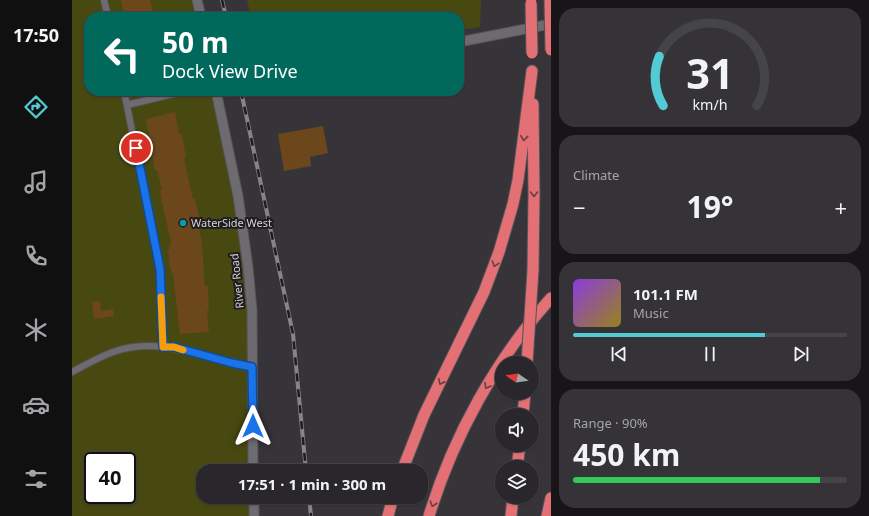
<!DOCTYPE html>
<meta charset="utf-8">
<style>
body{margin:0;font-family:"Noto Sans",sans-serif;background:#353337;color:#f1f3f6;height:100vh;display:flex;flex-direction:column;font-size:15px;white-space:nowrap}
*{box-sizing:border-box;margin:0}
p{font-size:13px;color:#a5a5a9}
.icon{flex:none;width:22px;height:22px;fill:none;stroke:currentColor;stroke-width:2;stroke-linecap:round;stroke-linejoin:round}
.map{position:relative;flex:1;overflow:hidden}
.drawer{display:flex;flex-direction:column;gap:8px;padding:8px;background:#171518;width:318px}
.drawer>*{flex:none}
.banner{position:absolute;left:12px;top:12px;width:380px;height:84px;border-radius:16px;box-shadow:0 1px 3px #0004,0 0 0 1px #454447;background:#00695c;color:#fff;overflow:hidden}
.needle{width:26px;rotate:283deg}
.fabs{position:absolute;left:423px;top:356px;display:grid;gap:8px}
.fabs a{display:grid;place-items:center;width:44px;height:44px;border-radius:50%;background:#29272b;box-shadow:0 1px 3px #0004,0 0 0 1px #454447;font-size:20px}
.speed{position:absolute;left:12px;top:452px;display:flex;gap:8px;font-size:20px;font-weight:700;text-align:center}
.speed>*{display:grid;place-content:center;width:52px;height:52px;border-radius:50%;background:#29272b;box-shadow:0 1px 3px #0004,0 0 0 1px #454447;line-height:1}
.speed .limit{border:2px solid #111;border-radius:6px;background:#fff;color:#111}
.pin{position:absolute;display:grid;place-items:center;width:34px;height:34px;color:#fff;margin:-17px;border:2px solid #fff;border-radius:50%;box-shadow:0 1px 4px #0007}
.me{position:absolute;width:44px;margin:-22px;rotate:0deg;stroke-linejoin:round;filter:drop-shadow(0 0 3px #0008)}
.turn{display:flex;align-items:center;gap:14px;height:84px;padding:0 12px;font-size:18px}
.turn .icon{width:52px;height:52px;stroke-width:2.5}
.turn b{display:block;font-size:28px;line-height:34px}
.big{font-size:30px;font-weight:700;line-height:1.1}
.drawer .tile{flex:1;display:flex;flex-direction:column;justify-content:center;gap:6px;min-width:0;padding:0 14px;border-radius:16px;background:#353337}
.drawer .dial{align-items:center;gap:0}
.dial svg{height:104px;overflow:visible;fill:none;stroke:#454447;stroke-width:7;stroke-linecap:round;text-anchor:middle}
.dial text{fill:#f1f3f6;stroke:none}
.song{display:flex;align-items:center;gap:12px}
.cover{width:48px;height:48px;border-radius:6px;background:linear-gradient(135deg,hsl(270 70% 55%),hsl(50 70% 35%))}
.played{height:4px;border-radius:2px;background:linear-gradient(90deg,#51ccd5 70%,#454447 70%)}
.keys{display:flex;justify-content:space-around;direction:ltr}
.heat{display:flex;justify-content:space-between;align-items:center;font-size:22px;direction:ltr}
.charge{height:6px;border-radius:3px;background:linear-gradient(90deg,#34c759 90%,#454447 0)}
.trip{position:absolute;left:124px;top:464px;width:232px;height:40px;border-radius:16px;background:#29272b;box-shadow:0 1px 3px #0004,0 0 0 1px #454447;font-weight:700;line-height:40px;text-align:center}
main{display:flex;flex:1;min-height:0}
.dock{display:flex;flex-direction:column;width:72px;justify-content:space-around;align-items:center;background:#101011;color:#a5a5a9}
.dock .icon{width:28px;height:28px}
.dock .active{color:#51ccd5}
.dock b{font-size:18px;color:#f1f3f6}
.map>svg:first-child{display:block}
.green{fill:#484911;fill-rule:evenodd}
.building{fill:#6b471b}
.lines{fill:none;stroke-linecap:round;stroke-linejoin:round}
.street-casing{stroke:#555357;stroke-width:8}
.secondary-casing{stroke:#555357;stroke-width:11}
.highway-casing{stroke:#555357;stroke-width:13}
.street{stroke:#6e6b70;stroke-width:6}
.secondary{stroke:#6e6b70;stroke-width:9}
.highway{stroke:#e27075;stroke-width:11}
.rail-casing{stroke:#868488;stroke-width:4}
.rail{stroke:#1e1c1f;stroke-width:2.5;stroke-dasharray:8;stroke-linecap:butt}
.highway-bridge-casing{stroke:#555357;stroke-width:13;stroke-linecap:butt}
.highway-bridge{stroke:#e27075;stroke-width:11}
.oneway{stroke:#6c3e41}
.route-casing{stroke:#114b97;stroke-width:10}
.route{stroke:#1a73e8;stroke-width:7}
.slow{stroke:#f59e0b;stroke-width:7}
.culture-dot{fill:#0f9aa8;stroke:#1e1c1f;stroke-width:1.5}
.labels{text-anchor:middle;stroke-width:4;stroke-linejoin:round;paint-order:stroke}
.poi-label{font-size:11px;fill:#d5d3d6;stroke:#1e1c1f;text-anchor:start}
.street-label{font-size:11px;fill:#d5d3d6;stroke:#1e1c1f}
</style>
<main>
<nav class="dock">
<b>17:50</b>
<svg class="icon active" aria-label="directions" viewBox="0 0 24 24"><path d="M12 3l9 9-9 9-9-9zM9 14v-3h6M13 9l2 2-2 2"/></svg>
<svg class="icon" aria-label="music" viewBox="0 0 24 24"><path d="M9 18V5l10-2v13"/><circle cx="6" cy="18" r="3"/><circle cx="16" cy="16" r="3"/></svg>
<svg class="icon" aria-label="phone" viewBox="0 0 24 24"><path d="M5 4h4l2 5-3 2q2 4 5 5l2-3 5 2v4C11 20 4 13 5 4z"/></svg>
<svg class="icon" aria-label="climate" viewBox="0 0 24 24"><path d="M12 3v18M4 7l16 10M4 17L20 7"/></svg>
<svg class="icon" aria-label="car" viewBox="0 0 24 24"><path d="M5 17H2v-5l4-1 3-4h7l3 4 3 1v5h-3M9 17h6M6 11h13"/><circle cx="7" cy="17" r="2"/><circle cx="17" cy="17" r="2"/></svg>
<svg class="icon" aria-label="filters" viewBox="0 0 24 24"><path d="M4 7h16M4 17h16"/><circle cx="9" cy="7" r="2"/><circle cx="15" cy="17" r="2"/></svg>
</nav>
<div class="map">
<svg width="479" height="516" viewBox="0 0 479 516">
<rect width="100%" height="100%" fill="#373439"/>
<path class="green" d="M0,0h122l4,17h-109v74h127l22,105 14,114 2,161h-51v26h51v19h-182zM21,461h34v34h-34z
M175,0h234l-1,27 -21,3v-13h-208z"/>
<path class="building" d="M49,0h29l4,17h-29z
M103,112l4,22h3l4,23 -2,1 9,41 2,-1 5,24h-2l4,22 3,42h3l1,24h-2l2,22 -29,2 -7,-61h-2v-5h-1l-2,-18 2,-1 -1,-4 2,-1 -1,-6 -9,-40 -1,-8h2l-4,-17 -1,-3h-2l-6,-30h1l-4,-21z
M251,126l5,27 -18,4 1,9 -27,5 -6,-37z
M28,301l1,10 12,-2 1,7 -20,3 -2,-17z"/>
<g class="lines">
<g class="street-casing">
<path id="street" d="M32,0l4,17
M52,91l36,178 3,78
M55,105l58,-14
M0,372c13,-7 27,-15 41,-20 47,-17 94,7 139,15"/>
</g>
<g class="secondary-casing">
<path id="secondary" d="M125,0l4,17
M387,42l92,-18
M144,91l22,105 10,71 4,43 1,161
M182,497v19"/>
</g>
<g class="highway-casing">
<path id="highway" d="M461,270l1,-76 -1,-90
M451,415l2,-22
M445,467l3,-22
M330,471l22,-56 60,-123 15,-40 14,-48 5,-24 14,-109
M316,516l5,-19
M357,516c24,-79 67,-157 122,-218
M439,516l2,-19
M475,516l4,-18"/>
</g>
<use href="#street" class="street"/>
<use href="#secondary" class="secondary"/>
<use href="#highway" class="highway"/>
<g class="rail-casing">
<path id="rail" d="M150,0l4,17
M169,91l52,243 13,137
M237,497l2,19"/>
</g>
<use href="#rail" class="rail"/>
<g class="highway-bridge-casing">
<path id="highway-bridge" d="M478,0l1,50
M459,3l1,50
M455,363l6,-93"/>
</g>
<use href="#highway-bridge" class="highway-bridge"/>
</g>
<defs><path id="oneway-chevron" d="M-2-3.5L2.5 0L-2 3.5" fill="none" stroke-width="1.6" stroke-linecap="round" stroke-linejoin="round"/></defs>
<g class="oneway">
<use href="#oneway-chevron" transform="translate(452 138) rotate(96)"/>
<use href="#oneway-chevron" transform="translate(462 194) rotate(90)"/>
<use href="#oneway-chevron" transform="translate(423 264) rotate(109)"/>
<use href="#oneway-chevron" transform="translate(369 382) rotate(116)"/>
<use href="#oneway-chevron" transform="translate(415 386) rotate(120)"/>
<use href="#oneway-chevron" transform="translate(361 504) rotate(109)"/>
</g>
<g class="lines">
<g class="route-casing">
<path id="route" d="M64,148l24,121 3,78h11l58,16 20,4 1,59"/>
</g>
<use href="#route" class="route"/>
<path class="slow" d="M89,297l2,50h11l9,3"/>
</g>
<circle class="culture-dot" cx="111" cy="223" r="4"/>
<g class="labels">
<g class="poi-label">
<text x="119" y="227">WaterSide West</text>
</g>
<g class="street-label">
<text transform="translate(165 281) rotate(-96)" y="4">River Road</text>
</g>
</g>
</svg>
<div class="fabs">
<a><svg class="needle" viewBox="-14 -14 28 28"><path d="M0-13l5 13h-10z" fill="#e53935"/><path d="M0 13l5-13h-10z" fill="#a5a5a9"/></svg></a>
<a><svg class="icon" aria-label="sound" viewBox="0 0 24 24"><path d="M4 9h4l5-4v14l-5-4H4zM17 9q2 3 0 6"/></svg></a>
<a><svg class="icon" aria-label="layers" viewBox="0 0 24 24"><path d="M12 4l9 5-9 5-9-5zM3 14l9 5 9-5"/></svg></a>
</div>
<div class="speed"><div class="limit">40</div></div>
<div class="pin" style="left:64px;top:148px;background:#d93025"><svg class="icon" aria-label="arrive" viewBox="0 0 24 24"><path d="M6 21V4h12l-3 4 3 4H6"/></svg></div>
<svg class="me" style="left:181px;top:426px" viewBox="-20 -20 40 40"><path d="M0-17L14 15 0 8-14 15z" fill="#1a73e8" stroke="#fff" stroke-width="4"/></svg>
<div class="trip">17:51 · 1 min · 300 m</div>
<div class="banner">
<div class="turn"><svg class="icon" aria-label="left" viewBox="0 0 24 24"><path d="M17 20v-9H6M10 6l-5 5 5 5"/></svg><div><b>50 m</b>Dock View Drive</div></div>
</div>
</div>
<section class="drawer">
<div class="tile dial"><svg viewBox="0 0 100 80">
<path d="M14 69A42 42 0 1 1 86 69"/>
<path d="M14 69A42 42 0 0 1 11 31" stroke="#51ccd5"/>
<text x="50" y="56" font-size="32" font-weight="700">31</text>
<text x="50" y="72" font-size="11">km/h</text>
</svg></div>
<div class="tile"><p>Climate</p>
<div class="heat"><a>−</a><b class="big">19°</b><a>+</a></div>
</div>
<div class="tile">
<div class="song"><i class="cover"></i><div><b>101.1 FM</b><p>Music</p></div></div>
<div class="played"></div>
<div class="keys"><svg class="icon" aria-label="previous" viewBox="0 0 24 24"><path d="M18 5L8 12l10 7zM5 5v14"/></svg><svg class="icon" aria-label="pause" viewBox="0 0 24 24"><path d="M8 5v14M16 5v14"/></svg><svg class="icon" aria-label="next" viewBox="0 0 24 24"><path d="M6 5l10 7-10 7zM19 5v14"/></svg></div>
</div>
<div class="tile"><p>Range · 90%</p><b class="big">450 km</b><div class="charge"></div></div>
</section>
</main>
